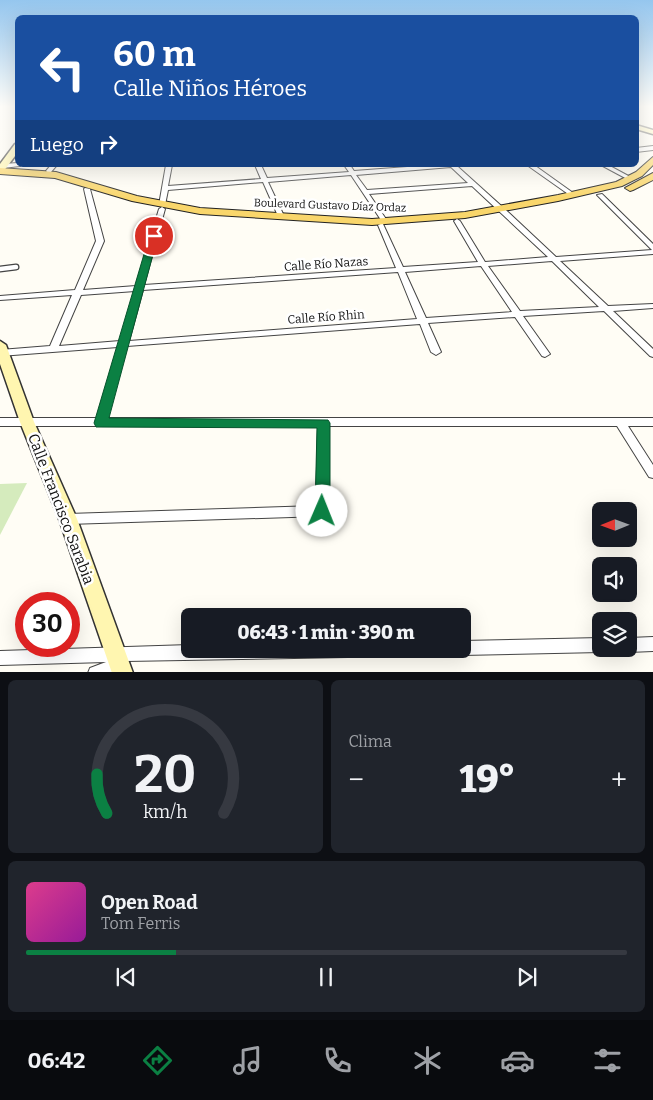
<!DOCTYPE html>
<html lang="es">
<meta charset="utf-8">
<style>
body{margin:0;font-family:Bitter,serif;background:#20242c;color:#f1f3f6;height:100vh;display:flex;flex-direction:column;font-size:19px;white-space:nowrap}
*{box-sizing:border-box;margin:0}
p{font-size:16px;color:#9ea1a6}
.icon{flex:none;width:28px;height:28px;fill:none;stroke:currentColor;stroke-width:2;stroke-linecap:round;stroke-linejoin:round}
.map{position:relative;height:672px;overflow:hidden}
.sheet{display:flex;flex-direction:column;gap:8px;padding:8px;background:#0d0f14;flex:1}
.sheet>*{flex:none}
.guide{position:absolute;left:15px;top:15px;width:624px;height:152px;border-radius:8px;box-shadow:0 5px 20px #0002;background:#1a4fa0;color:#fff;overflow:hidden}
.needle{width:32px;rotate:269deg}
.fabs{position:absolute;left:592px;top:502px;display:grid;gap:10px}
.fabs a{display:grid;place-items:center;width:45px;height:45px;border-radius:8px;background:#171b24;box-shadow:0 5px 20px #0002;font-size:25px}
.speed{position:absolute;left:15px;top:592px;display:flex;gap:10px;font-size:25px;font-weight:700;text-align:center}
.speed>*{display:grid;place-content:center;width:65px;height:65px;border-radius:50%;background:#171b24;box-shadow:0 5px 20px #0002;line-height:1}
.speed .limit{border:8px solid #d22;background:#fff;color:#111}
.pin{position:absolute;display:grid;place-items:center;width:42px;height:42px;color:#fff;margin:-21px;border:2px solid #fff;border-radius:50%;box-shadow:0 1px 5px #0007}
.me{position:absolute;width:55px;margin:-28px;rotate:1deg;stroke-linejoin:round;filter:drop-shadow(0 0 4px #0008)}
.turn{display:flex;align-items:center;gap:18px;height:105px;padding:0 15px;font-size:22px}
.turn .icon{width:65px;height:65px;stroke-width:2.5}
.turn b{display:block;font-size:35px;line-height:42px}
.then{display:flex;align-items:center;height:48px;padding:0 15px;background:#0003;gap:10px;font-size:19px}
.big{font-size:38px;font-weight:800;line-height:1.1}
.sheet .card{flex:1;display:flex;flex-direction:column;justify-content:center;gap:8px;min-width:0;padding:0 18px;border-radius:8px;background:#20242c}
.sheet .dial{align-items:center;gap:0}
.dial svg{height:130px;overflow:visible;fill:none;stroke:#363941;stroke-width:7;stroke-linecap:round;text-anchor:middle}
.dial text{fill:#f1f3f6;stroke:none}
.song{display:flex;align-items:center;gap:15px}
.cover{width:60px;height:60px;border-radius:8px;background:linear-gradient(135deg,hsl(330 70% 55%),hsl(300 70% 35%))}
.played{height:5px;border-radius:2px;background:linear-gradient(90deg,#0b8043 25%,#363941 25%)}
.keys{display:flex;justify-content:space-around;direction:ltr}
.heat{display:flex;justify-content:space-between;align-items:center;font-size:28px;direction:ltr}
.sheet .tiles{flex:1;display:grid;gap:8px;grid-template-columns:1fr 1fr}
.card:last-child{grid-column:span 2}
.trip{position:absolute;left:181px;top:608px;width:290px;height:50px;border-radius:8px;background:#171b24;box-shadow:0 5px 20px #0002;font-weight:800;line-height:50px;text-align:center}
.dock{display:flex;height:80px;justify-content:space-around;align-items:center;background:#090b0e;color:#9ea1a6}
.dock .icon{width:35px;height:35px}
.dock .active{color:#0b8043}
.dock b{font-size:22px;color:#f1f3f6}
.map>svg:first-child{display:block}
.green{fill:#d5ebbd}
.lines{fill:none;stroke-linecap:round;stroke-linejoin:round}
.lane-casing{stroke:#444;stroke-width:7}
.street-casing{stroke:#444;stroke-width:2}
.secondary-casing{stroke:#333;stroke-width:3}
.primary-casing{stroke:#222;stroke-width:2}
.lane{stroke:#fff;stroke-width:4.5}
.street{fill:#fff;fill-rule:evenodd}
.secondary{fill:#fff6b0;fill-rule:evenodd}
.primary{fill:#f9d66b;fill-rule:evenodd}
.route{fill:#0b8043;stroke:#07532c}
.labels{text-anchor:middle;stroke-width:5;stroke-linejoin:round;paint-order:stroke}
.far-street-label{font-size:11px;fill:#111;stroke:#fff}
.street-label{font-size:12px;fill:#111;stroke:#fff}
.near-street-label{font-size:15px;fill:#111;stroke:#fff}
</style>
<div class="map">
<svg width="653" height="673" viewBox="0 0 653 673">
<rect width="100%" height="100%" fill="#fffdf5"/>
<path class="green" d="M27,483l-27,52v-51z"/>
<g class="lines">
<g class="lane-casing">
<path id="lane" d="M0,269l16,-2"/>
</g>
<g class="street-casing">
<path id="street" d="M653,146v4l-17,2v-4z
M18,163v2h3l-1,1 -17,2 -3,-2 3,-2z
M51,165h6l-6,7h-4l-1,-1z
M166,165h6l-4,21 93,-7 -6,-14h6l6,13 82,-6 -5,-7h6l4,6 80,-6h25l-2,1 51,46 48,45 96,-7 -55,-55 5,-1 51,50v10l-93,7 48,45 45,-2v4l-40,3 40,38v8l-3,-1 -46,-45 -81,5 27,38 -5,3 -3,-1 -27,-39 -87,6 13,29 -5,3 -5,-3 -11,-28 -293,22 -20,72h546v8h-25l25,39v13l-4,-1 -32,-51h-289v85l-2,3 -4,2 -254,8 -4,-1 -2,-4 2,-4 4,-1 248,-8 2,-80h-318v-8h97l21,-71 -118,9v-6l50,-4 22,-51 -72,5v-4l75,-6 21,-49 -12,-52 1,-1 5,1 14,52 -21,49 53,-4 23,-77 3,-2 3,2 -21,76 252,-17 -18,-43 5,-2 -32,-48 -83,7 16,34 -3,2 -3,-2 -15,-34 -95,8 -3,15 -5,1 -1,-1zM451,167l17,16 -101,7 -11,-15zM472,186l76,71 -63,5 -25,-41 -3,-2 -3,2 24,41 -75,5 -20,-43 5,-2 -19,-28zM552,261l47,46 -79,4 -32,-45zM481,266l31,46 -86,6 -21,-46zM398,272l19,47 -288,22 14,-51zM135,291l-15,50 -61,5 22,-51z
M527,165h7l42,30 -5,1z
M601,165h7l26,14 -5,1z
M653,637v14l-24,1 -5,-2 -1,-1h6v-11z
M601,638v11h6l-6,3 -139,3 -5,-2 -2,-4h7v-8z
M190,645v4h218l-2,5 -5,2 -275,5 1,3 -2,5 -8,4h-29l2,-5 16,-6 -106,3v-14z"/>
</g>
<g class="secondary-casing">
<path id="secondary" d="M636,125l17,5v4l-17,-5z
M15,144h3v8l-15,20h-3v-8z
M0,341l6,4 28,77 43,97 56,154h-21l-53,-154 -39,-97 -20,-58z"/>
</g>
<g class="primary-casing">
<path id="primary" d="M653,157v8l-11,11 -20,10 -64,15 -93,17 -93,7 -172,-11 -68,-13 -77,-23 -55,-4v-6l56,4 81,24 63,12 172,11 93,-7 93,-17 58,-13 20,-10z
M653,173v7l-20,10 -3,1 -5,-3z"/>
</g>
<use href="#lane" class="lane"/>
<use href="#street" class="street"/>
<use href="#secondary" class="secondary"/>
<use href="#primary" class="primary"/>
</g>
<linearGradient id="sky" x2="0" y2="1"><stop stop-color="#95c6ee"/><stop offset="0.53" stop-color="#fffefa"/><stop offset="1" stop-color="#fffefa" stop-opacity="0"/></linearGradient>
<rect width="653" height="201" fill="url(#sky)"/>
<path class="route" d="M150,234h7l1,2 -49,182 219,2 2,3v88l-2,4 -6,2 -5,-2 -2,-4 2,-83 -221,-1 -2,-4z"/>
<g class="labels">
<g class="far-street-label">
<text transform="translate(330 205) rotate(2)" y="4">Boulevard Gustavo Díaz Ordaz</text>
</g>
<g class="street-label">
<text transform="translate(326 264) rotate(-4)" y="4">Calle Río Nazas</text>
<text transform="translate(326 317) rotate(-4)" y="4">Calle Río Rhin</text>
</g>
<g class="near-street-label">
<text transform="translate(61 509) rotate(69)" y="5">Calle Francisco Sarabia</text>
</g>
</g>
</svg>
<div class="fabs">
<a><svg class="needle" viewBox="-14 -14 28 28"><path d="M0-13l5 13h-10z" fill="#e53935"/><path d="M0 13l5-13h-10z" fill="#9ea1a6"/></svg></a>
<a><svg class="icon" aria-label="sound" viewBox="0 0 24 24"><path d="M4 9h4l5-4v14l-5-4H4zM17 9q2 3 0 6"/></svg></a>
<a><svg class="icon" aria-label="layers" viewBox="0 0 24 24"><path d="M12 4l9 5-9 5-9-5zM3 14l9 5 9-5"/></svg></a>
</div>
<div class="speed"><div class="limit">30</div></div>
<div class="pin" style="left:154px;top:236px;background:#d93025"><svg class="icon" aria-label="arrive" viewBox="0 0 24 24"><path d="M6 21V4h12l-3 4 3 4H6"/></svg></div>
<svg class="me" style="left:322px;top:511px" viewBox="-20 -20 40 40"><circle r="19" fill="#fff"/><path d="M0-13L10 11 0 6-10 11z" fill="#0b8043"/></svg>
<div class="trip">06:43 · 1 min · 390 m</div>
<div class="guide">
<div class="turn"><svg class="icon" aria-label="left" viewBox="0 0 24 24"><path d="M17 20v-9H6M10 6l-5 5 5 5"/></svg><div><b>60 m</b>Calle Niños Héroes</div></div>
<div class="then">Luego<svg class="icon" aria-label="right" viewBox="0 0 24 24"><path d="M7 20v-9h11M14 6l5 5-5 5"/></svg></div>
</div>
</div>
<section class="sheet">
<div class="tiles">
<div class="card dial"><svg viewBox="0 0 100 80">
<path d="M14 69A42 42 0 1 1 86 69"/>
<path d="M14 69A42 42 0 0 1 8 45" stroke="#0b8043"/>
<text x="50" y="56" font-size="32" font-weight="700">20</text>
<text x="50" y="72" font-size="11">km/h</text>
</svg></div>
<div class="card"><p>Clima</p>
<div class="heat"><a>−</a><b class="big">19°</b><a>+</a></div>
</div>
<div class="card">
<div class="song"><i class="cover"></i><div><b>Open Road</b><p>Tom Ferris</p></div></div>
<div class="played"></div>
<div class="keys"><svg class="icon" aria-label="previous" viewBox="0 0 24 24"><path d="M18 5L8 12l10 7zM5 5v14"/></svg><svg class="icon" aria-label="pause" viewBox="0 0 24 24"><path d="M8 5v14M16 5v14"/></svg><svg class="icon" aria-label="next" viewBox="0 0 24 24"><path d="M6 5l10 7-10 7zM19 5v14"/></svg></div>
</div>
</div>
</section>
<nav class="dock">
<b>06:42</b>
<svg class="icon active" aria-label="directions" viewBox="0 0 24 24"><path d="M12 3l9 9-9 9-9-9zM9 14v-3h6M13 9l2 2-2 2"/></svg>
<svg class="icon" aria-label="music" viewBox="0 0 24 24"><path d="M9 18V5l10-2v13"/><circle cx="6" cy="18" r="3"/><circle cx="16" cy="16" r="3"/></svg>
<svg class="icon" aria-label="phone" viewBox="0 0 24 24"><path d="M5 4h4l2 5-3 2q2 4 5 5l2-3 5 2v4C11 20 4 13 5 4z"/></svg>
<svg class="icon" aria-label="climate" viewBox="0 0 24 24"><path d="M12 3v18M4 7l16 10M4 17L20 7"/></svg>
<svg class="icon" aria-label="car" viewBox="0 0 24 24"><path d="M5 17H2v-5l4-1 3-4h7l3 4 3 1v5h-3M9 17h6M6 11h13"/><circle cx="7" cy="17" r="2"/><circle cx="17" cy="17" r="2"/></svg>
<svg class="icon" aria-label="filters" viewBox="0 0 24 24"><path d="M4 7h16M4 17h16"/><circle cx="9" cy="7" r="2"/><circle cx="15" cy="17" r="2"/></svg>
</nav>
